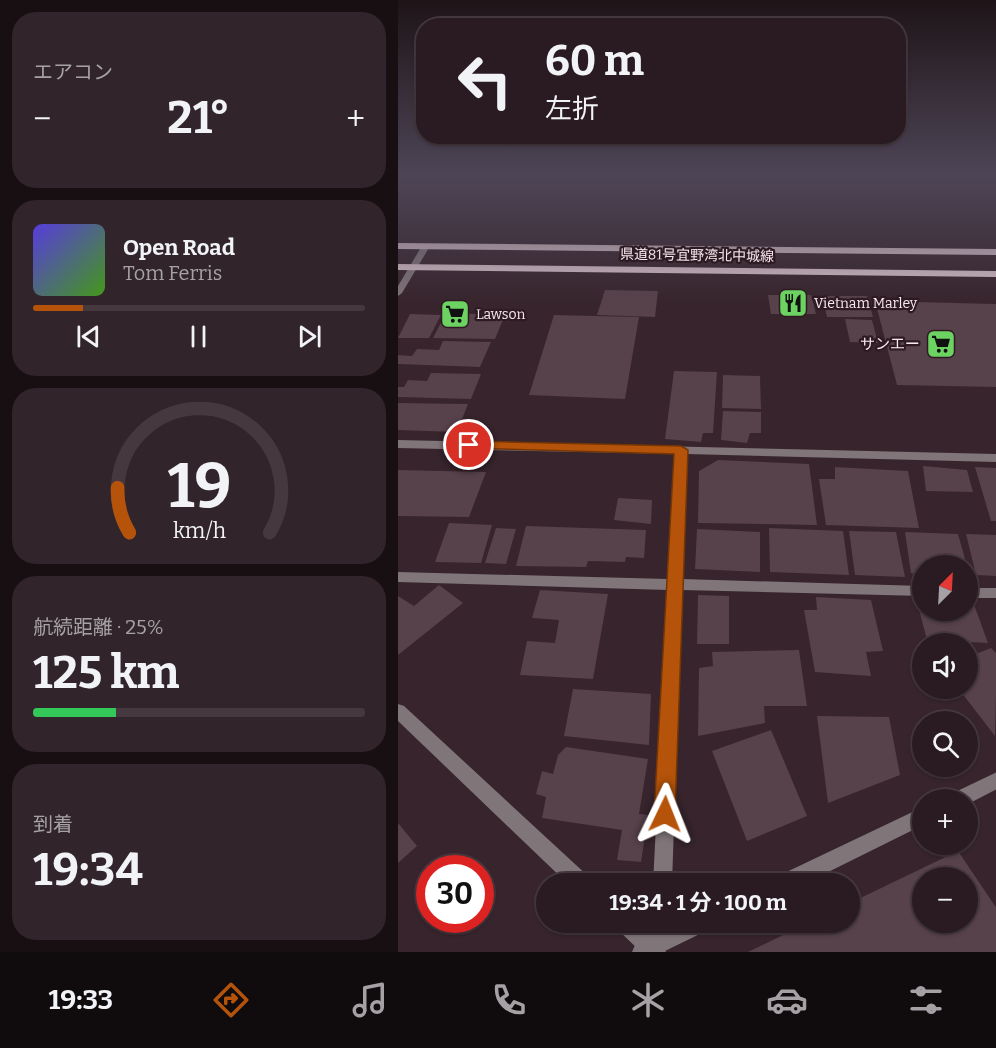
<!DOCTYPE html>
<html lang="ja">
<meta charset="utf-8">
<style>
body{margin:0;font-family:Bitter,"Noto Sans JP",serif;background:#31242a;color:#f1f3f6;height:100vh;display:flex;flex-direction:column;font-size:22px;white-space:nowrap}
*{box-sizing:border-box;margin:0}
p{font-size:20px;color:#a5a1a5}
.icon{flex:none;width:33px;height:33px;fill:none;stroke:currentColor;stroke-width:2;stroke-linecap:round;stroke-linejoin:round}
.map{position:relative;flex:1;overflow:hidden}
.panel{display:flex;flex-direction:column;gap:12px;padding:12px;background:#170f12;width:398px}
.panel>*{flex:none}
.guide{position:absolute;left:18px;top:18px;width:490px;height:126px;border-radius:24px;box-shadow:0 2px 4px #0004,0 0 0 2px #45393f;background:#291b21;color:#f1f3f6;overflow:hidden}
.needle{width:39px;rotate:24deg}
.tools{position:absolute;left:514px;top:555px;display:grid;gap:12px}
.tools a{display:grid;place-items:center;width:66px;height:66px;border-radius:50%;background:#291b21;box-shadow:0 2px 4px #0004,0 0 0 2px #45393f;font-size:30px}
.speed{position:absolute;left:18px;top:855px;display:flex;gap:12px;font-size:30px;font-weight:700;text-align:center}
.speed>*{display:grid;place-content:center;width:78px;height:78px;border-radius:50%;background:#291b21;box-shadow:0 2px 4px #0004,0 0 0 2px #45393f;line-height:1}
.speed .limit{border:9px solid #d22;background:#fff;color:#111}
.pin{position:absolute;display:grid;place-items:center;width:51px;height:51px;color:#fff;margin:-26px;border:3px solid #fff;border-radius:50%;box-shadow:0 2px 6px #0007}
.me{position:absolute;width:66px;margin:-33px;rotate:2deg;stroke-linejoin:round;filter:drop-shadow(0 0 4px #0008)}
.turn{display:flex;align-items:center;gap:21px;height:126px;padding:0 30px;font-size:27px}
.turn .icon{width:78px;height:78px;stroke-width:2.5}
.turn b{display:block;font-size:42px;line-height:51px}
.big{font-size:45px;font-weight:700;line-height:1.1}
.panel .widget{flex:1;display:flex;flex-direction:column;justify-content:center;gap:9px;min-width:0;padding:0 21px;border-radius:24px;background:#31242a}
.panel .dial{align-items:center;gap:0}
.dial svg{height:156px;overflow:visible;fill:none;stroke:#45393f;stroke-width:7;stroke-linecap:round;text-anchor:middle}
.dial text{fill:#f1f3f6;stroke:none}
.song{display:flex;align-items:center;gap:18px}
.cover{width:72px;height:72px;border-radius:9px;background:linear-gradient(135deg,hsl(250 70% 55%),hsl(100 70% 35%))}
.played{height:6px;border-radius:3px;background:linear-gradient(90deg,#b45309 15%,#45393f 15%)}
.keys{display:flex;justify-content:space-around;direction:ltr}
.heat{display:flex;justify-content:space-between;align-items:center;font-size:33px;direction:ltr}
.charge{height:9px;border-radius:4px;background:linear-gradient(90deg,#34c759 25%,#45393f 0)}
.trip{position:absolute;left:138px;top:873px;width:324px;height:60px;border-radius:30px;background:#291b21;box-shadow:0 2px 4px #0004,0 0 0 2px #45393f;font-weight:700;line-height:60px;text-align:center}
.tabs{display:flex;height:96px;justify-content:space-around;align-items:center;background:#100b0d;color:#a5a1a5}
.tabs .icon{width:42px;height:42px}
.tabs .on{color:#b45309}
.tabs b{font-size:27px;color:#f1f3f6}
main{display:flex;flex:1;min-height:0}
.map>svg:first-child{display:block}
.building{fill:#57414a;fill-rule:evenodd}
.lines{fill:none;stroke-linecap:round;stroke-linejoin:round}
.minor{fill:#807579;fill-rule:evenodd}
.tertiary{fill:#807579;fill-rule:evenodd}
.primary{fill:#d6c0c8;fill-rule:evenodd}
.route{fill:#b45309;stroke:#753606;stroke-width:1.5}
.labels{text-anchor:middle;stroke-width:4.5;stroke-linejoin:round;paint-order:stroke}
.far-street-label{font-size:14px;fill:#f7e9ef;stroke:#2d1a22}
.far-poi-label{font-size:14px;fill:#f7e9ef;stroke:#2d1a22;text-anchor:start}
.poi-label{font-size:15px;fill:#f7e9ef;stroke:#2d1a22;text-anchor:end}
</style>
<main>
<section class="panel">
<div class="widget"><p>エアコン</p>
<div class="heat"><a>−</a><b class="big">21°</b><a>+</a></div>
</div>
<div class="widget">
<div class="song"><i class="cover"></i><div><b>Open Road</b><p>Tom Ferris</p></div></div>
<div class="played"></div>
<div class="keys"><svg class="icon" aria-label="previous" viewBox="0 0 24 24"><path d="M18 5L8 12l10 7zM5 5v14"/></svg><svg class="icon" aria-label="pause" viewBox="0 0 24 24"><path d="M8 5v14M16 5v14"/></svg><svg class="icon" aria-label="next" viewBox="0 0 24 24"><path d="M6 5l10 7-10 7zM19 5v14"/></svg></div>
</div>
<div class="widget dial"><svg viewBox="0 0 100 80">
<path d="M14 69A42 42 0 1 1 86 69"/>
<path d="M14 69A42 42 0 0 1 8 46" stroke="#b45309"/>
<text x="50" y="56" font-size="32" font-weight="700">19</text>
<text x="50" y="72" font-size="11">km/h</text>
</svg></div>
<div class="widget"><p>航続距離 · 25%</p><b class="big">125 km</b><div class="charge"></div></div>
<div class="widget"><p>到着</p><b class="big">19:34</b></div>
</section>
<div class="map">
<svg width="599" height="952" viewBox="0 0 599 952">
<rect width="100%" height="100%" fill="#37242c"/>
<path class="building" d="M207,290l53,1 -3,26 -58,-2z
M370,295h43l5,19h-45z
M424,296h45l6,21h-46z
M477,301l122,3v83l-100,-2z
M48,313l59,2 -10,24 -62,-1z
M12,314l31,1 -12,23h-31z
M156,315l85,2 -14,82 -96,-4z
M447,319l27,1 6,23 -28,-1z
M45,341l48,1 -11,25 -82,-3v-9l14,1 5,-7 22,1z
M276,371l43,1 -4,61h-10l-2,9 -36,-3z
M33,373l50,1 -10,25 -73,-2v-10h6l4,-7 19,1z
M325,375l37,1 1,33 -39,-1z
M0,403l70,1 -11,28 -59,-2z
M325,411l38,1v21h-11l-3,10 -26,-3z
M320,460l91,4 8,61 -119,-2 1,-52z
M525,466l44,4 6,22 -47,-1z
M437,467l73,4 11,57 -93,-3 -7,-46h16z
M577,467l22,1v53h-6z
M0,470l88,2 -17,45 -71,-1z
M220,498l34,2 -1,24 -37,-4z
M51,523l43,2 -11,38 -46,-1z
M128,526l120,4 -2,28 -18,-1 -1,5 -37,-1 -2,6 -70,-1z
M98,528l20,1 -10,35 -21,-1z
M371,528l74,3 6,44 -79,-3z
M299,529l63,3v40l-65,-3z
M451,531l47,1 9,45 -50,-2z
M507,532l53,2 9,32h-44v8l-12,-1z
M568,534l31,1v41l-21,-1z
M41,585l24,18 -65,52v-59l16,10z
M142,590l68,4 -15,85 -73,-4 7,-34 28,2 4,-23 -27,-2z
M300,595l31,1v48h-32z
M418,597l55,3 12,51 -17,1 5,24 -56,-4 -11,-62h13z
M518,598h7v12h45v-11h4l16,44 -61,-3z
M593,648l6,6 -2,82 -37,-48h10v-31z
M401,650l8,56h-43l1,17 -67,13 1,-68 14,-2 -1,-14z
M175,689l78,5 -2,51 -85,-9z
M419,716l72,1 11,58 -72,28z
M373,730l36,86 -60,25 -35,-90z
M168,747l82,12 -9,55 9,1 -7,47 -24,-2 5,-30 -80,-12 4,-21 -10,-3 6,-23 11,3 5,-19z
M0,823l19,23 -19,17z
M560,851l39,58v43h-249l62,-30h40v-19zM525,878h45v44h-45z"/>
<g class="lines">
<path class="minor" d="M25,244l7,2 -28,47 -4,3v-10z
M0,440l599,14v8l-310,-8 -5,125 241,7v10l-241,-6 -10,294h-19l15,-294 -270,-8v-10l270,7 7,-125 -277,-6z
M570,588h29v10h-29z
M0,704l6,2 185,171 2,7h-23l-170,-163z
M216,922h25l6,6 1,-6h20l-4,22 4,8h-25l-24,-23z"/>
<path class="tertiary" d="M599,772v17l-29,15v-4h-20l3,-6z
M525,807v18l-119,59h-30l2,-7z
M283,922h32l-3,7 -47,23h-31l3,-7z"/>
<path class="primary" d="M0,243l599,6v6l-599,-6z
M0,264l599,7v6l-599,-7z"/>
</g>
<linearGradient id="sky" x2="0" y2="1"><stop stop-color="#1e1418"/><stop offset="0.57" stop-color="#4d4556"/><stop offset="1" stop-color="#4d4556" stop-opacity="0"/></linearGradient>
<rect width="599" height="307" fill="url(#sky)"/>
<path class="route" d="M71,441l212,5 7,4 -13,364 -3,8 -7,3 -8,-3 -3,-8 20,-360 -210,-6 -2,-3z"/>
<defs>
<g id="restaurant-square" transform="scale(1.5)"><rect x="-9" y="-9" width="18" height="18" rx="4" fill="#6cd362" stroke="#2d1a22"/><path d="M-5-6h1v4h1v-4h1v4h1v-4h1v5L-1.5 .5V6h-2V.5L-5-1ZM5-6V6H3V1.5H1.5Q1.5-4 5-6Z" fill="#111"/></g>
<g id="supermarket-square" transform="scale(1.5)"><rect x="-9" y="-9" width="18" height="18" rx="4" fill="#6cd362" stroke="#2d1a22"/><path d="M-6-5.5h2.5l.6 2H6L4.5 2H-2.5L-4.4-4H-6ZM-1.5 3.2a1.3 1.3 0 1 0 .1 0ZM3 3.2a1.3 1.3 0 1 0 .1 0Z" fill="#111"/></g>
</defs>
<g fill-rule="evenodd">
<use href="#restaurant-square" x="395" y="303"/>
<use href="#supermarket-square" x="57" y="314"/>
<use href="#supermarket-square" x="543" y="344"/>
</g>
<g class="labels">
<g class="far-street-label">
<text transform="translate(299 255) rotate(1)" y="5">県道81号宜野湾北中城線</text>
</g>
<g class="far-poi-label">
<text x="416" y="308">Vietnam Marley</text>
<text x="78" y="319">Lawson</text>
</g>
<g class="poi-label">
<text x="522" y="349">サンエー</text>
</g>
</g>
</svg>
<div class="tools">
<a><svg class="needle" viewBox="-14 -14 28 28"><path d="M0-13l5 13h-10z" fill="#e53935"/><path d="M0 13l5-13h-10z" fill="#a5a1a5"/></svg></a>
<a><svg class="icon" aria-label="sound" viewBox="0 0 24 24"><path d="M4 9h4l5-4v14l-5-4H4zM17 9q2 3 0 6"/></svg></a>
<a><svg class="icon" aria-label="search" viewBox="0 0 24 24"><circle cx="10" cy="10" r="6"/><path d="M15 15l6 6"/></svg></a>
<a>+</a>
<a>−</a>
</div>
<div class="speed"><div class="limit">30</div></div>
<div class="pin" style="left:71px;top:445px;background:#d93025"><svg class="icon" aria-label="arrive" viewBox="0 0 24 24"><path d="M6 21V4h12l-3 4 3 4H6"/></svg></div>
<svg class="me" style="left:267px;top:814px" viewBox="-20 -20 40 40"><path d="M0-17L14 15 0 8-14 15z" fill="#b45309" stroke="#fff" stroke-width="4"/></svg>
<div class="trip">19:34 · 1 分 · 100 m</div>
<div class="guide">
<div class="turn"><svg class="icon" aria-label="left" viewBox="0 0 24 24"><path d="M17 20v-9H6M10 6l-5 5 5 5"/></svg><div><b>60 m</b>左折</div></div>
</div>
</div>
</main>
<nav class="tabs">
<b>19:33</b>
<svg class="icon on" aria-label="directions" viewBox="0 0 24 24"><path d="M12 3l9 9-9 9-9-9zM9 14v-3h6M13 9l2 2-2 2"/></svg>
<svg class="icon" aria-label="music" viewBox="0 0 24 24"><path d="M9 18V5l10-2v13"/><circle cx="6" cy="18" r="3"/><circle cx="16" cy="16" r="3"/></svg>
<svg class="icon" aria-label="phone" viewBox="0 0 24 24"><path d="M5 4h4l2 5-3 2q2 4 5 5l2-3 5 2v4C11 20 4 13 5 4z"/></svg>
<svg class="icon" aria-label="climate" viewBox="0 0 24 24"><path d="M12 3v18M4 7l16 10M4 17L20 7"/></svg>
<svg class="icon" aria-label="car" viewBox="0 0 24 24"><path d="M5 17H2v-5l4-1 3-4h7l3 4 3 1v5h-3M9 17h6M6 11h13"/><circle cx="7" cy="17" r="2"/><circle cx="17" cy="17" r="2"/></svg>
<svg class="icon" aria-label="filters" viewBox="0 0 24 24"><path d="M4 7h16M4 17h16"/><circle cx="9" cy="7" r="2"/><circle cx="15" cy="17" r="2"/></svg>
</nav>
